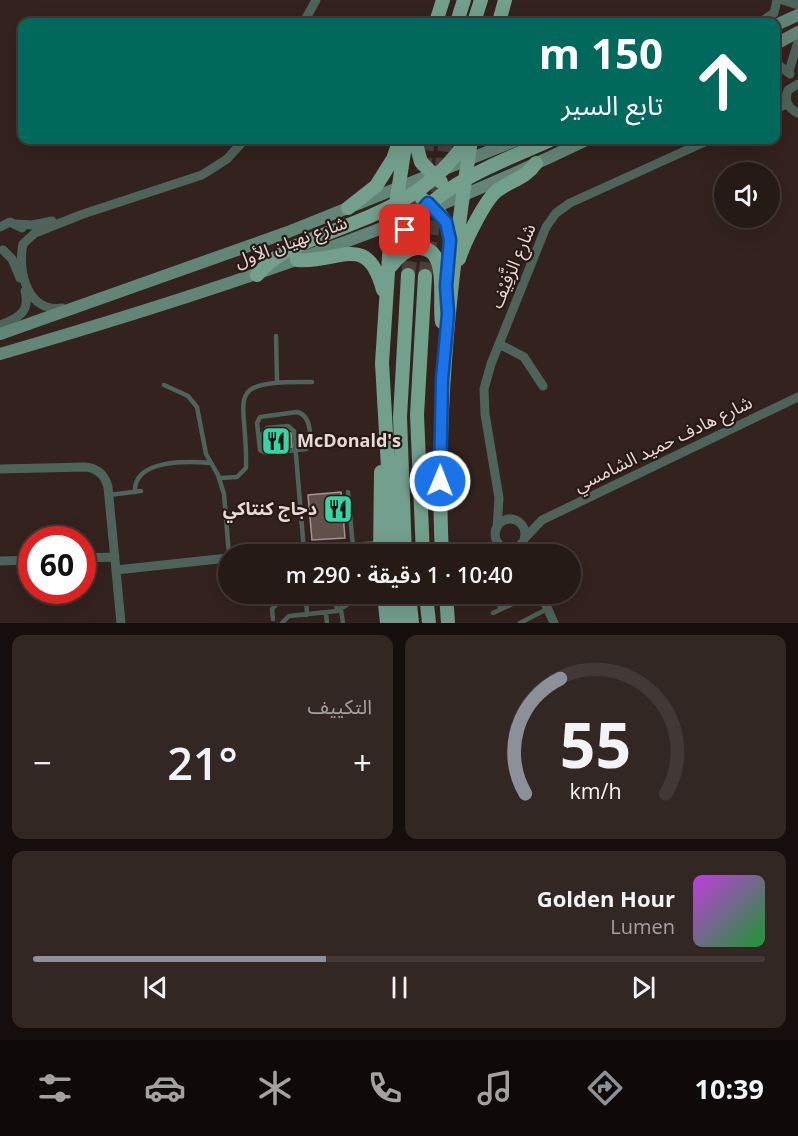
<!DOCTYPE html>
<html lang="ar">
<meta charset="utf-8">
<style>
body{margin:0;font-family:"Open Sans","Noto Sans Arabic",sans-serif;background:#322723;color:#f1f3f6;direction:rtl;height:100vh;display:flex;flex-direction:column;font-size:22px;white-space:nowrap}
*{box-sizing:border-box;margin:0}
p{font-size:20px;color:#a4a1a1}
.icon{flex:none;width:33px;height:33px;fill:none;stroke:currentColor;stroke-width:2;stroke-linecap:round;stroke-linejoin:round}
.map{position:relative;height:623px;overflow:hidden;direction:ltr}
.panel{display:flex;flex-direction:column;gap:12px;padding:12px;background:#150e0c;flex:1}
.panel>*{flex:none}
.banner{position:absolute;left:18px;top:18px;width:762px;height:126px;border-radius:12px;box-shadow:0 6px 24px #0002,0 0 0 2px #423835;direction:rtl;background:#00695c;color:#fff;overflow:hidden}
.controls{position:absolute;left:714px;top:162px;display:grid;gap:12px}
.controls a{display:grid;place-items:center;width:66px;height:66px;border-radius:50%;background:#261a16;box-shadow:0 6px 24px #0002,0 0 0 2px #423835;font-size:30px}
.speed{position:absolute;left:18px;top:526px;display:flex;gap:12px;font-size:30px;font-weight:700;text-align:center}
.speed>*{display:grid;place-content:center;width:78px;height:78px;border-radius:50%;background:#261a16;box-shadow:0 6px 24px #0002,0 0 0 2px #423835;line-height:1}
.speed .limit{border:9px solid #d22;background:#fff;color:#111}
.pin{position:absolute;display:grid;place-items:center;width:51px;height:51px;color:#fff;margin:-26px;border-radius:12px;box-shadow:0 3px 9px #0006}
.me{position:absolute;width:66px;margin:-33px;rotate:1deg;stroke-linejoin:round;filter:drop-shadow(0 0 4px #0008)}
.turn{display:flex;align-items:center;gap:21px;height:126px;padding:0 18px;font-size:27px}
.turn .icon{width:78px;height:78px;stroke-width:2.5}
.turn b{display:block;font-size:42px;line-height:51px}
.big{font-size:45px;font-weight:600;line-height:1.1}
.panel .tile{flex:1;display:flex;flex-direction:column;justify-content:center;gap:9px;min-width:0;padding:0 21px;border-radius:12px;background:#322723}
.panel .dial{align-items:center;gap:0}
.dial svg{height:156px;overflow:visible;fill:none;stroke:#423835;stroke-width:7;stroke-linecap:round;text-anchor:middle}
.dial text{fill:#f1f3f6;stroke:none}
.song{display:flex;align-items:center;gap:18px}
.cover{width:72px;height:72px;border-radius:9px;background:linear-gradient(135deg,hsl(290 70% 55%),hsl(130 70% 35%))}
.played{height:6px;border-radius:3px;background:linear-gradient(90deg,#8c9099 40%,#423835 40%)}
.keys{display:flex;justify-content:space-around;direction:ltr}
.heat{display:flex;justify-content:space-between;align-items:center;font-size:33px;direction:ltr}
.panel .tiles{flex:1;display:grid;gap:12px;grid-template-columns:1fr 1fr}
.tile:last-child{grid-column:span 2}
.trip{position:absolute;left:218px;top:544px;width:363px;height:60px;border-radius:30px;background:#261a16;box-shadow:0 6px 24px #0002,0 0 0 2px #423835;font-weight:600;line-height:60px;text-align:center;direction:rtl}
.tab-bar{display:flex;height:96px;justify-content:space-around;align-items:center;background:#0f0a09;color:#a4a1a1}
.tab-bar .icon{width:42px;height:42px}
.tab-bar .on{color:#8c9099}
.tab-bar b{font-size:27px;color:#f1f3f6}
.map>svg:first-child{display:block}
.building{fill:#63504a;stroke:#aa948d;stroke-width:1.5}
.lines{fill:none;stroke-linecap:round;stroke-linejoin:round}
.primary-tunnel{stroke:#4e3e39;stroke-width:14;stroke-dasharray:14 7;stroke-linecap:butt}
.lane{stroke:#4e635a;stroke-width:4.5}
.street{stroke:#4e635a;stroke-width:9}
.secondary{stroke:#638577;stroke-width:12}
.primary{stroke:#739f8d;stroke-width:14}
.route-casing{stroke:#114b97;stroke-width:15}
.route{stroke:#1a73e8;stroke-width:10}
.labels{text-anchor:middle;stroke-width:4.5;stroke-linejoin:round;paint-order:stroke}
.street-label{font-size:18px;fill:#e6dad6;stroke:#291914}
.poi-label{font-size:18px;font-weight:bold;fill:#e6dad6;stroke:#291914;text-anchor:start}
</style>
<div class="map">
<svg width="798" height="623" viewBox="0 0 798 623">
<rect width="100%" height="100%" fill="#33221d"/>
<path class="building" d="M291,433l1,14 -32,3 -1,-14z
M341,492l4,46 -33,2 -4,-45z
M314,594h11l1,9 -11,1z"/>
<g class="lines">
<path class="primary-tunnel" d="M408,275l20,-135
M425,276l21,-136"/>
<path class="lane" d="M276,336l1,45
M164,385l24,11 9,11 9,47 12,21 6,19 5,61
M297,412c14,3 16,27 9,37l-40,4 -6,-3 -3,-27 3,-6z
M262,435l5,-7 21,-2 6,5 10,120
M220,478l17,-1 9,-9c2,-73 -27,-87 66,-86
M135,492c-2,-33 53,-31 76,-29
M348,492l5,55
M109,495l32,-4
M306,594l1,21
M335,594l2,17
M499,594l1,15
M325,599l11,-1
M341,610l2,13
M326,613l1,10
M493,613l41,-19
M273,619l-1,-10 5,-5 37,-4
M282,623l7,-7 48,-5 27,-17
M520,623l27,-14"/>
<path class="street" d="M783,0l15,5
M304,22l12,-22
M761,22l13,-9 3,-13
M776,63l14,11
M789,71l9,-29
M798,84l-10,6c-4,10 0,19 10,23
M776,109l11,-5
M17,224l15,1 20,-4
M0,227l10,-5 12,6
M24,243l11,-10 48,-19 119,-39 25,-16 17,-19
M23,244c-6,28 5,69 39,64
M3,250l9,9 8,19
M0,325c17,-6 31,-13 25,-34
M499,344l25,13 19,29
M0,469l85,-2c12,1 20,8 23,20l13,136
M495 534a15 15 0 1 1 30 0a15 15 0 1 1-30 0Z
M497,528l2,-30 -14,-84 -1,-25 7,-25 55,-137 10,-14 14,-10 139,-63
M524,539l18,-19 256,-123
M261,555l118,-10
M82,558l33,-1
M0,561l32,-1
M116,570l112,-12
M541,594l13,29"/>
<path class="secondary" d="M776,25l22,-10
M776,44l22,-12
M0,334l288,-102 229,-92
M0,354c200,-58 398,-123 586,-214"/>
<path class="primary" d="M436,22l7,-22
M457,22l7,-22
M474,22l7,-22
M499,22l6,-22
M415,140l6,22 20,20
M422,199c19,11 29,26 28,47
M348,208l28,-22 17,-27 6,-17
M393,252c31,-64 97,-85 157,-112
M459,259c5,-16 26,-60 39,-69 14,-10 28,-12 38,-27
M297,260c42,4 70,-30 86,30
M391,266c6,-8 15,-17 26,-18 34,-2 21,53 25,74
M257,275c19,-23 44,-31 71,-42 57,-22 103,-39 139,-93
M380,555l1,-83
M393,555l-11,-192 8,-121 16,-102
M405,555l-5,-138 8,-142
M423,555l-6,-140 8,-139
M442,555c-7,-140 8,-277 29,-415
M384,594l3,29
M396,594l2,29
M409,594l3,29
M426,594l3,29
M446,594l2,29"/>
</g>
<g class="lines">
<g class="route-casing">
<path id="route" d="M405,230l23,-27 18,19 4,18 -4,46 2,28 -6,65 -2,102"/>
</g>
<use href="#route" class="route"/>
</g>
<defs>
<g id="restaurant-square" transform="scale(1.5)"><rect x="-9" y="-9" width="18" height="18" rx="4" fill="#37d4a6" stroke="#291914"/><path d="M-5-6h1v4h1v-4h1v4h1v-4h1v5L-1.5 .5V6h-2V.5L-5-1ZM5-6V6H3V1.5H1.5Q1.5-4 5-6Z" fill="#111"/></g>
</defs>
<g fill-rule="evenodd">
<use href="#restaurant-square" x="276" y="441"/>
<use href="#restaurant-square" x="338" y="509"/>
</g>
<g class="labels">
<g class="street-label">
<text transform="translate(291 242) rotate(-20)" y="6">شارع نهيان الأول</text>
<text transform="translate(513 266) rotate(-67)" y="6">شارع الزَّفِيْف</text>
<text transform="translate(663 444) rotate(-26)" y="6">شارع هادف حميد الشامسي</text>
</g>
<g class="poi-label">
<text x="297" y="447">McDonald's</text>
<text x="317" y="515" text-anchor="end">دجاج كنتاكي</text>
</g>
</g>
</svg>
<div class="controls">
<a><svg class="icon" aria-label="sound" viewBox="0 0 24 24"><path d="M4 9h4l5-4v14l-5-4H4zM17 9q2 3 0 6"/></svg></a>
</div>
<div class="speed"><div class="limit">60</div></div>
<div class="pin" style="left:405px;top:230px;background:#d93025"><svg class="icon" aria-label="arrive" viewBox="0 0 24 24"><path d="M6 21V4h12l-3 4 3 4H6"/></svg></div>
<svg class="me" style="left:440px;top:481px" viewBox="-20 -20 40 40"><circle r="17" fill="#1a73e8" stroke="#fff" stroke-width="3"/><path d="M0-11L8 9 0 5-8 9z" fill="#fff"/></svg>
<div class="trip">10:40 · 1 دقيقة · 290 m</div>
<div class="banner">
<div class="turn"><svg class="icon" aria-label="ahead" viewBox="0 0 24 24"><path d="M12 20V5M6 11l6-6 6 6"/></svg><div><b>150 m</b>تابع السير</div></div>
</div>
</div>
<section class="panel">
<div class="tiles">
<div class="tile dial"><svg viewBox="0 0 100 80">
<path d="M14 69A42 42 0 1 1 86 69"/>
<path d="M14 69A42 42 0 0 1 32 10" stroke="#8c9099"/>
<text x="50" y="56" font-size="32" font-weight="700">55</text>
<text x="50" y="72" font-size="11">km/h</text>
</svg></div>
<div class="tile"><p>التكييف</p>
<div class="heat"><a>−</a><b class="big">21°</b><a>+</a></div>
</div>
<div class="tile">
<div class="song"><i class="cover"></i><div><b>Golden Hour</b><p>Lumen</p></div></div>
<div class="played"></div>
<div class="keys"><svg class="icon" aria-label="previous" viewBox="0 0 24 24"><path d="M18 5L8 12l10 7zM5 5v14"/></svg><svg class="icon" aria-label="pause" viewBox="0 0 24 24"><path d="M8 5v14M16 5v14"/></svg><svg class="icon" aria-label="next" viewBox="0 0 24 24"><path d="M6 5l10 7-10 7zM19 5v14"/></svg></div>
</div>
</div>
</section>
<nav class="tab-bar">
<b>10:39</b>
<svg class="icon on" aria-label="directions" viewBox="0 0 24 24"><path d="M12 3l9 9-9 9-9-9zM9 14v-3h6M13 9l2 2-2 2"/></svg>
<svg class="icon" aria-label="music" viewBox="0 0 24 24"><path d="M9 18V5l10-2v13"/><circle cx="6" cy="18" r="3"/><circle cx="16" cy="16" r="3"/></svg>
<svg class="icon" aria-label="phone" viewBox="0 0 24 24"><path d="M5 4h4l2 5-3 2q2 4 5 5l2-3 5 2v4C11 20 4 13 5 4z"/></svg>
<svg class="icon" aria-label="climate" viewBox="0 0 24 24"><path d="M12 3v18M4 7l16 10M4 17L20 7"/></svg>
<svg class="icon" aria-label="car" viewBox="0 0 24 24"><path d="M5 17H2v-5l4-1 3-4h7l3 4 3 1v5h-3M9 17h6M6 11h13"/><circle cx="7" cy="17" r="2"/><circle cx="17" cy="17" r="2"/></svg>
<svg class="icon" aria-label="filters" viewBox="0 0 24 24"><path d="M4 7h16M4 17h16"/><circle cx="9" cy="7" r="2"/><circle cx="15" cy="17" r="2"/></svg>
</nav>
